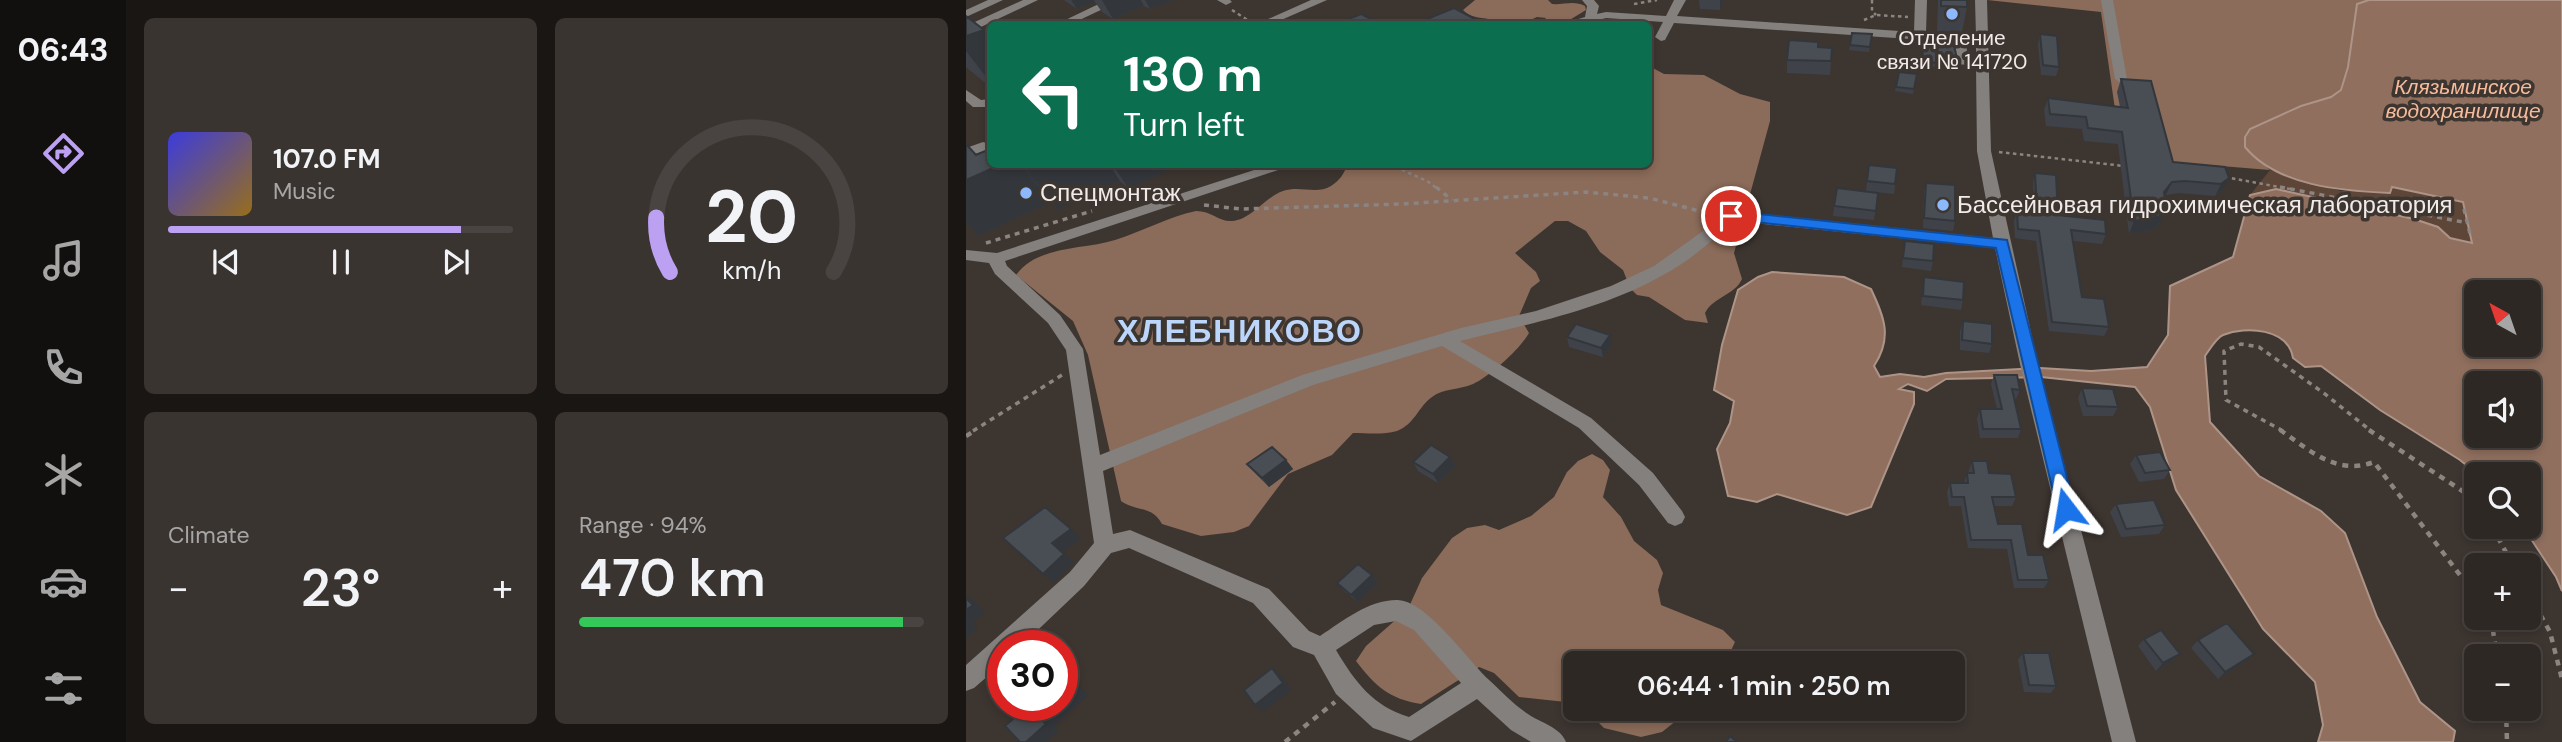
<!DOCTYPE html>
<meta charset="utf-8">
<style>
body{margin:0;font-family:"DM Sans",sans-serif;background:#3a3431;color:#f1f3f6;height:100vh;display:flex;flex-direction:column;font-size:26px;white-space:nowrap}
*{box-sizing:border-box;margin:0}
p{font-size:23px;color:#a7a6a6}
.icon{flex:none;width:38px;height:38px;fill:none;stroke:currentColor;stroke-width:2;stroke-linecap:round;stroke-linejoin:round}
.map{position:relative;flex:1;overflow:hidden}
.details{display:flex;flex-direction:column;gap:18px;padding:18px;background:#191614;width:840px}
.details>*{flex:none}
.banner{position:absolute;left:21px;top:21px;width:665px;height:147px;border-radius:10px;box-shadow:0 4px 10px #0003,0 0 0 2px #494441;background:#0b6e4f;color:#fff;overflow:hidden}
.needle{width:46px;rotate:320deg}
.controls{position:absolute;left:1498px;top:280px;display:grid;gap:14px}
.controls a{display:grid;place-items:center;width:77px;height:77px;border-radius:10px;background:#2e2824;box-shadow:0 4px 10px #0003,0 0 0 2px #494441;font-size:35px}
.speed{position:absolute;left:21px;top:630px;display:flex;gap:14px;font-size:35px;font-weight:700;text-align:center}
.speed>*{display:grid;place-content:center;width:91px;height:91px;border-radius:50%;background:#2e2824;box-shadow:0 4px 10px #0003,0 0 0 2px #494441;line-height:1}
.speed .limit{border:10px solid #d22;background:#fff;color:#111}
.pin{position:absolute;display:grid;place-items:center;width:60px;height:60px;color:#fff;margin:-30px;border:4px solid #fff;border-radius:50%;box-shadow:0 2px 7px #0007}
.me{position:absolute;width:77px;margin:-38px;rotate:346deg;stroke-linejoin:round;filter:drop-shadow(0 0 5px #0008)}
.turn{display:flex;align-items:center;gap:24px;height:147px;padding:0 21px;font-size:32px}
.turn .icon{width:91px;height:91px;stroke-width:2.5}
.turn b{display:block;font-size:49px;line-height:60px}
.big{font-size:52px;font-weight:600;line-height:1.1}
.details .widget{flex:1;display:flex;flex-direction:column;justify-content:center;gap:10px;min-width:0;padding:0 24px;border-radius:10px;background:#3a3431}
.details .dial{align-items:center;gap:0}
.dial svg{height:182px;overflow:visible;fill:none;stroke:#494441;stroke-width:7;stroke-linecap:round;text-anchor:middle}
.dial text{fill:#f1f3f6;stroke:none}
.song{display:flex;align-items:center;gap:21px}
.cover{width:84px;height:84px;border-radius:10px;background:linear-gradient(135deg,hsl(240 70% 55%),hsl(40 70% 35%))}
.played{height:7px;border-radius:4px;background:linear-gradient(90deg,#bca0f2 85%,#494441 85%)}
.keys{display:flex;justify-content:space-around;direction:ltr}
.heat{display:flex;justify-content:space-between;align-items:center;font-size:38px;direction:ltr}
.charge{height:10px;border-radius:5px;background:linear-gradient(90deg,#34c759 94%,#494441 0)}
.details .tiles{flex:1;display:grid;gap:18px;grid-template-columns:repeat(2,1fr)}
.trip{position:absolute;left:597px;top:651px;width:402px;height:70px;border-radius:10px;background:#2e2824;box-shadow:0 4px 10px #0003,0 0 0 2px #494441;font-weight:600;line-height:70px;text-align:center}
main{display:flex;flex:1;min-height:0}
.tabs{display:flex;flex-direction:column;width:126px;justify-content:space-around;align-items:center;background:#12100e;color:#a7a6a6}
.tabs .icon{width:49px;height:49px}
.tabs .on{color:#bca0f2}
.tabs b{font-size:32px;color:#f1f3f6}
.map>svg:first-child{display:block}
.green{fill:#5d4537}
.forest{fill:#8b6b59}
.water{fill:#906f5e;stroke:#ad9487;stroke-width:2;fill-rule:evenodd}
.lines{fill:none;stroke-linecap:round;stroke-linejoin:round}
.path-far2{stroke:#8b8480;stroke-width:2.5;stroke-dasharray:3.5 3.5;stroke-linecap:butt}
.path-far1{stroke:#8b8480;stroke-width:3.5;stroke-dasharray:5 5;stroke-linecap:butt}
.path{stroke:#8b8480;stroke-width:4.5;stroke-dasharray:6 6;stroke-linecap:butt}
.minor{fill:#84807d;fill-rule:evenodd}
.wall{fill:#3f4349}
.shaded-wall{fill:#33373c}
.building{fill:#494e55;stroke:#33373c;stroke-width:2}
.route{fill:#1a73e8;stroke:#114b97;stroke-width:2}
.poi-dot{fill:#8cb9fc;stroke:#3d3530;stroke-width:2.5}
.labels{text-anchor:middle;stroke-width:7;stroke-linejoin:round;paint-order:stroke}
.far-poi-label{font-size:21px;fill:#f0eae8;stroke:#3d3530}
.far-water-label{font-size:21px;font-style:italic;fill:#f5bb9c;stroke:#3d3530}
.poi-label{font-size:24px;fill:#f0eae8;stroke:#3d3530;text-anchor:start}
.district-label{font-size:32px;font-weight:bold;letter-spacing:2px;fill:#bcd5fb;stroke:#3d3530}
</style>
<main>
<nav class="tabs">
<b>06:43</b>
<svg class="icon on" aria-label="directions" viewBox="0 0 24 24"><path d="M12 3l9 9-9 9-9-9zM9 14v-3h6M13 9l2 2-2 2"/></svg>
<svg class="icon" aria-label="music" viewBox="0 0 24 24"><path d="M9 18V5l10-2v13"/><circle cx="6" cy="18" r="3"/><circle cx="16" cy="16" r="3"/></svg>
<svg class="icon" aria-label="phone" viewBox="0 0 24 24"><path d="M5 4h4l2 5-3 2q2 4 5 5l2-3 5 2v4C11 20 4 13 5 4z"/></svg>
<svg class="icon" aria-label="climate" viewBox="0 0 24 24"><path d="M12 3v18M4 7l16 10M4 17L20 7"/></svg>
<svg class="icon" aria-label="car" viewBox="0 0 24 24"><path d="M5 17H2v-5l4-1 3-4h7l3 4 3 1v5h-3M9 17h6M6 11h13"/><circle cx="7" cy="17" r="2"/><circle cx="17" cy="17" r="2"/></svg>
<svg class="icon" aria-label="filters" viewBox="0 0 24 24"><path d="M4 7h16M4 17h16"/><circle cx="9" cy="7" r="2"/><circle cx="15" cy="17" r="2"/></svg>
</nav>
<section class="details">
<div class="tiles">
<div class="widget">
<div class="song"><i class="cover"></i><div><b>107.0 FM</b><p>Music</p></div></div>
<div class="played"></div>
<div class="keys"><svg class="icon" aria-label="previous" viewBox="0 0 24 24"><path d="M18 5L8 12l10 7zM5 5v14"/></svg><svg class="icon" aria-label="pause" viewBox="0 0 24 24"><path d="M8 5v14M16 5v14"/></svg><svg class="icon" aria-label="next" viewBox="0 0 24 24"><path d="M6 5l10 7-10 7zM19 5v14"/></svg></div>
</div>
<div class="widget dial"><svg viewBox="0 0 100 80">
<path d="M14 69A42 42 0 1 1 86 69"/>
<path d="M14 69A42 42 0 0 1 8 45" stroke="#bca0f2"/>
<text x="50" y="56" font-size="32" font-weight="700">20</text>
<text x="50" y="72" font-size="11">km/h</text>
</svg></div>
<div class="widget"><p>Climate</p>
<div class="heat"><a>−</a><b class="big">23°</b><a>+</a></div>
</div>
<div class="widget"><p>Range · 94%</p><b class="big">470 km</b><div class="charge"></div></div>
</div>
</section>
<div class="map">
<svg width="1596" height="742" viewBox="0 0 1596 742">
<rect width="100%" height="100%" fill="#3d3530"/>
<path class="green" d="M1304,170l71,21 50,-4 72,15 9,41 -23,-5 -11,-11 -188,-32z"/>
<path class="forest" d="M509,0h73l4,4c12,1 22,-4 33,2l1,4 -23,14h-22l5,-6 -9,-1 -15,7h-27v-3c-13,-5 -22,-1 -32,-11z
M1021,0h382l-12,4 -9,63 -7,23 -10,7 -30,9 -51,23 -5,7v11l25,23 -148,-12 -21,-146z
M683,66l15,8 40,1 36,19 30,8v19l-36,132 8,26c-7,16 -29,18 -37,34l3,10 -23,-3 -36,-23 -12,-2 -7,-7 -7,-18 -23,-18 -14,-21 -18,-10h-13l-40,32 21,19 4,9 -9,7 -12,28 10,17c-9,16 -39,43 -56,51 -14,6 -29,4 -41,13 -14,10 -17,27 -35,34 -14,4 -30,2 -44,2l-21,22 -44,19 -39,52 -15,6 -33,4 -39,-12c-10,-19 -26,-12 -41,-23l-33,-146 -15,-34 -57,-46c22,-30 67,-25 99,-35 28,-9 53,-23 81,-29 16,0 23,11 36,10 19,-1 33,-24 51,-30 17,-6 33,4 48,-5 9,-6 13,-12 16,-21l301,-1z
M626,454l11,6 7,10 -7,27 18,20 13,24 23,19 6,13 -5,17 3,15 62,25 12,12 -10,21h-150v40l-56,-6 -25,-24 -15,-6 -58,37c-32,-5 -46,-18 -65,-43l10,-15 42,-37 14,-31 30,-40 15,-10 18,-3 14,5 32,-14 23,-19 13,-25 11,-11z
M619,709h106l-29,23 -21,5 -37,-9z"/>
<path class="water" d="M1403,0h193v591l-6,-14 -33,-50h6v-53h-52l-17,-14 -80,-50 -59,-44 -16,1 -12,-9c-5,-30 -47,-32 -70,-23 -7,3 -13,14 -18,21l5,66 49,54 62,35 24,22 32,84 43,85 35,29 -2,11h-135l5,-17 -8,-43 -52,-53 -87,-139 -26,-83 -15,-20 -94,-10 -95,2 -19,12 -19,-7 -9,5 15,3v12l-43,103 -24,8 -70,-21 -20,8 -29,-6 -11,-47 13,-26 4,-22 -20,-11 8,-45 16,-55 20,-13 14,-5 72,5 27,12c13,28 22,48 3,77l6,11 20,-3 24,3 22,-4 94,-5 51,3 56,-4 21,-32 2,-49 63,-29 17,-62 26,-6 138,30 24,8 12,11 22,5 -9,-41 -71,-15 -2,6c-48,-2 -113,-7 -145,-46v-10l5,-8 51,-23 30,-9 10,-7 7,-23 9,-63zM1510,292h53v53h-53zM1510,383h53v53h-53z"/>
<g class="lines">
<path class="path-far2" d="M906,0v11l4,4
M668,4l23,-4
M266,10l17,11
M898,20l12,-5 32,2
M77,22l4,2
M1033,152l125,14
M423,164l38,17 11,8
M338,168l11,-4
M1259,177l65,12"/>
<path class="path-far1" d="M470,187l16,13
M1314,187l188,36
M238,205l37,4 161,-5 184,-12 63,6 62,16
M1498,209l7,29
M20,243l106,-32
M7,431l89,-56
M1317,431l-57,-31 -2,-49 17,-7 18,3 66,47 46,37"/>
<path class="path" d="M1314,430c30,20 56,46 94,32l102,134
M1403,430l95,62 12,14
M0,436l10,-6
M1526,527l21,38
M1563,594l21,38 12,47
M1525,618l6,38
M1540,709l1,33
M319,742l50,-40"/>
<path class="minor" d="M22,0h15l-37,17v-7z
M57,0h15l-72,34v-8z
M141,0h15l-51,24h-14z
M251,0h13l2,2 -6,3z
M345,0h16l-55,24h-15z
M616,0h12l5,6 -2,8 9,-2 60,4 8,-16h12l-9,16 237,16 1,-32h12l-1,33 50,3 -1,-36h12l4,151 47,213 98,378h-24l-92,-378 -25,-116 -261,-27c-21,19 -43,39 -69,53 -63,36 -136,50 -205,67l131,77 62,55 29,38 3,6 -3,6 -7,3 -7,-3 -29,-38 -60,-57 -137,-82 -129,39 -210,86 10,63 17,-4 139,59 40,42 11,5c23,-15 48,-36 77,-36 29,0 70,59 91,79 13,12 26,26 40,35 13,9 32,13 38,28h-35l-20,-12 -34,-31 -66,42 -38,-13 -37,-34 -22,-39 -21,-8 -40,-44 -124,-55 -18,5 -27,33 -63,60h-18v17l-29,25 -8,3v-26l104,-93 24,-29 -28,-193 -18,-27 -53,-49 -6,-11 -23,-3v-10l31,3 276,-89h23l-291,97 2,5 53,49 23,34 17,106 202,-80 159,-47 75,-17 75,-25 43,-20 77,-55 262,27 -16,-87 -1,-85 -18,-2 -4,-22 -280,-19 -9,17 -4,1 -6,-4 8,-15 -57,-4 -23,6h-16l1,-2 17,-5 2,-11zM1000,43h10v16l-8,-1zM430,621l18,9 47,53 -52,34c-36,-11 -54,-35 -73,-67l38,-25z
M1135,0h12l14,79 -2,3 -4,1 -6,-4z
M0,90l15,10 9,-1v8h-17l-7,-6z
M17,142l7,2v8l-6,-1 -18,6v-9z"/>
</g>
<path class="wall" d="M98,0h110l-24,9 -6,-3 -31,13 -11,-7 -7,-10 -18,7z
M733,0h25l-4,10 -20,-1z
M972,0h29v7l-5,25 -25,-1z
M0,16l18,14 6,9v43h-6l-18,-15z
M906,34l-3,18 -20,-2 1,-5z
M1074,34l19,33 -3,9 -15,-1 -3,-31z
M956,38l36,26v4l-36,-2z
M852,47l14,1 -2,27 -43,-2v-13z
M933,72l18,2 -4,20 -18,-3z
M1155,79l52,83 52,5 -3,24 -7,5 -36,-3 -13,2 -2,2 -4,26 -6,6 -25,5 -11,-90 -34,-3 -2,-12 -36,-3 -2,-16 4,-12 72,9 -3,-15z
M0,144l10,11 14,9h191l-52,25 -9,-8 -62,29 -7,-8 -73,34 -12,-14z
M931,168l-3,26 -28,-3 1,-10z
M1069,173l23,42 48,19 -4,10 -29,-3 9,56 27,30 -5,9 -55,-5 -13,-90 -21,-3 -1,-17 3,-10 17,2 -1,-30z
M960,183l29,38 -2,10 -30,-3 1,-36z
M912,193l-4,27 -41,-4 1,-10z
M939,241l28,20 -2,10 -29,-4z
M958,277l39,23 -2,10 -40,-5z
M997,321l29,23 -3,9 -29,-3v-19z
M601,337l45,7 -9,13 -34,-10z
M1028,375l26,15 -4,9h-2l7,30 -3,9h-38l-3,-19 3,-10h17l-6,-25z
M1116,388l36,19 -5,9h-30l-5,-18z
M1170,455l34,15 -6,9 -25,3 -9,-18z
M484,457l5,9 -17,17 -20,-12 -5,-9z
M320,460l7,9 -24,18 -14,-14 -8,-9z
M1006,461l17,12 27,24 -4,9h-18l4,18 30,31 21,25 -5,8h-30l-7,-39 -39,-1 -7,-42h-12l-2,-14 3,-9h14l3,-10h2v-3z
M1150,504l49,21 -6,9 -38,3 -11,-25z
M406,575l6,8 -20,19 -14,-11 -7,-8z
M1178,639l36,15 -7,7 -17,10 -18,-25z
M1232,640l56,14 -8,7 -28,18 -27,-31z
M1057,653l33,33 -5,7 -27,-1 -6,-32z"/>
<path class="shaded-wall" d="M105,0h23l1,2 -18,7z
M136,0h39l3,6 -31,13z
M179,0h29l-24,9z
M754,0h4l-4,10z
M509,19l1,5h-13z
M18,30l6,9v43l-24,-31v-15z
M36,164h19l30,38 -73,34 -12,-14v-42z
M60,164h83l11,17 -62,29 -35,-44z
M146,164h69l-52,25z
M227,164h19l-16,6z
M1263,178l-7,13 -7,5 6,-12z
M1206,182l-6,13 -8,10 6,-13z
M1200,210l-6,13 -6,6 -25,5 5,-13z
M644,335l2,9 -9,13 -2,-9z
M484,457l5,9 -17,17 -5,-9z
M320,460l7,9 -24,18 -7,-9z
M79,507l36,31 -18,14 11,10 -20,21 -11,-9 9,-31z
M406,575l6,8 -20,19 -7,-7z
M0,596l7,4 12,12 -13,11 6,6 -12,9z
M1214,654l-7,7 -17,10 7,-8z
M1288,654l-8,7 -28,18 7,-7z
M306,668l9,7 10,15 -28,22 -8,-7z
M98,676l12,7 13,12 -35,31 5,5 -13,11h-20l15,-22 17,-15h4z"/>
<path class="building" d="M975,0h26v7l-26,-1z
M488,8l21,11 -12,5h-48z
M395,14l20,10h-31l-6,-3z
M0,16l18,14 -18,6z
M886,33l20,1 -2,13 -20,-2z
M1074,34l17,2 2,31 -16,-2z
M956,38l31,2 5,24 -35,-2z
M823,40l29,2v5l14,1 -1,13 -44,-1z
M933,72l18,2 -3,15 -18,-2z
M1155,79l30,2 22,81 52,5 4,11 -8,6 -36,-3 -13,1 -8,10 2,18 -6,6 -26,5 -12,-89 -34,-4 -2,-11 -36,-3 -2,-16 80,10z
M0,144l10,11 14,-6v15h12l-36,16z
M903,165l28,3 -2,16 -28,-3z
M1069,173l21,2 2,40 47,5 1,14 -35,-4 11,67 22,2 5,28 -57,-5 -13,-91 -21,-2 -1,-18 20,2z
M960,183l29,2v36l-31,-3z
M871,188l41,5 -2,18 -42,-5z
M939,241l29,3 -1,17 -30,-3z
M958,277l40,5 -1,18 -40,-4z
M997,321l29,3v20l-30,-4z
M610,324l34,11 -9,13 -34,-11z
M1028,375h23l3,15 -8,-1 9,40h-38l-3,-20h22z
M1116,388l31,1 5,18 -31,-1z
M465,445l19,12 -17,17 -20,-12z
M306,447l14,13 -24,18 -15,-14z
M1194,452l10,18 -25,3 -9,-18z
M1006,461h15l2,12 22,1 5,23h-24l6,27h24l6,31h15l6,25h-31l-7,-40h-40l-7,-43h-12l-2,-14h18l-1,-10h7z
M1188,500l11,25 -39,4 -10,-25z
M79,507l26,22 -19,14 12,11 -21,20 -40,-36z
M392,564l14,11 -21,20 -14,-12z
M0,598l7,7 -7,5z
M1261,623l27,31 -29,18 -27,-32z
M1195,630l19,24 -17,9 -19,-24z
M1057,653h26l7,33 -27,-1z
M306,668l11,15 -28,22 -11,-15z
M98,676l13,12 -15,14v-25z
M63,705h29l-17,15 5,4 -20,18h-6l-15,-16z
M764,736l7,6h-11z"/>
<path class="route" d="M765,211l276,29 68,269 -3,5 -6,2 -7,-2 -2,-5 -61,-261 -270,-29v-7z"/>
<g class="poi-dot">
<circle cx="986" cy="14" r="7"/>
<circle cx="60" cy="193" r="7"/>
<circle cx="977" cy="205" r="7"/>
</g>
<g class="labels">
<g class="far-poi-label">
<text x="986" y="45">Отделение<tspan x="986" dy="24">связи № 141720</tspan></text>
</g>
<g class="far-water-label">
<text x="1497" y="94">Клязьминское<tspan x="1497" dy="24">водохранилище</tspan></text>
</g>
<g class="poi-label">
<text x="74" y="201">Спецмонтаж</text>
<text x="991" y="213">Бассейновая гидрохимическая лаборатория</text>
</g>
<g class="district-label">
<text x="274" y="342">ХЛЕБНИКОВО</text>
</g>
</g>
</svg>
<div class="controls">
<a><svg class="needle" viewBox="-14 -14 28 28"><path d="M0-13l5 13h-10z" fill="#e53935"/><path d="M0 13l5-13h-10z" fill="#a7a6a6"/></svg></a>
<a><svg class="icon" aria-label="sound" viewBox="0 0 24 24"><path d="M4 9h4l5-4v14l-5-4H4zM17 9q2 3 0 6"/></svg></a>
<a><svg class="icon" aria-label="search" viewBox="0 0 24 24"><circle cx="10" cy="10" r="6"/><path d="M15 15l6 6"/></svg></a>
<a>+</a>
<a>−</a>
</div>
<div class="speed"><div class="limit">30</div></div>
<div class="pin" style="left:765px;top:216px;background:#d93025"><svg class="icon" aria-label="arrive" viewBox="0 0 24 24"><path d="M6 21V4h12l-3 4 3 4H6"/></svg></div>
<svg class="me" style="left:1100px;top:509px" viewBox="-20 -20 40 40"><path d="M0-17L14 15 0 8-14 15z" fill="#1a73e8" stroke="#fff" stroke-width="4"/></svg>
<div class="trip">06:44 · 1 min · 250 m</div>
<div class="banner">
<div class="turn"><svg class="icon" aria-label="left" viewBox="0 0 24 24"><path d="M17 20v-9H6M10 6l-5 5 5 5"/></svg><div><b>130 m</b>Turn left</div></div>
</div>
</div>
</main>
